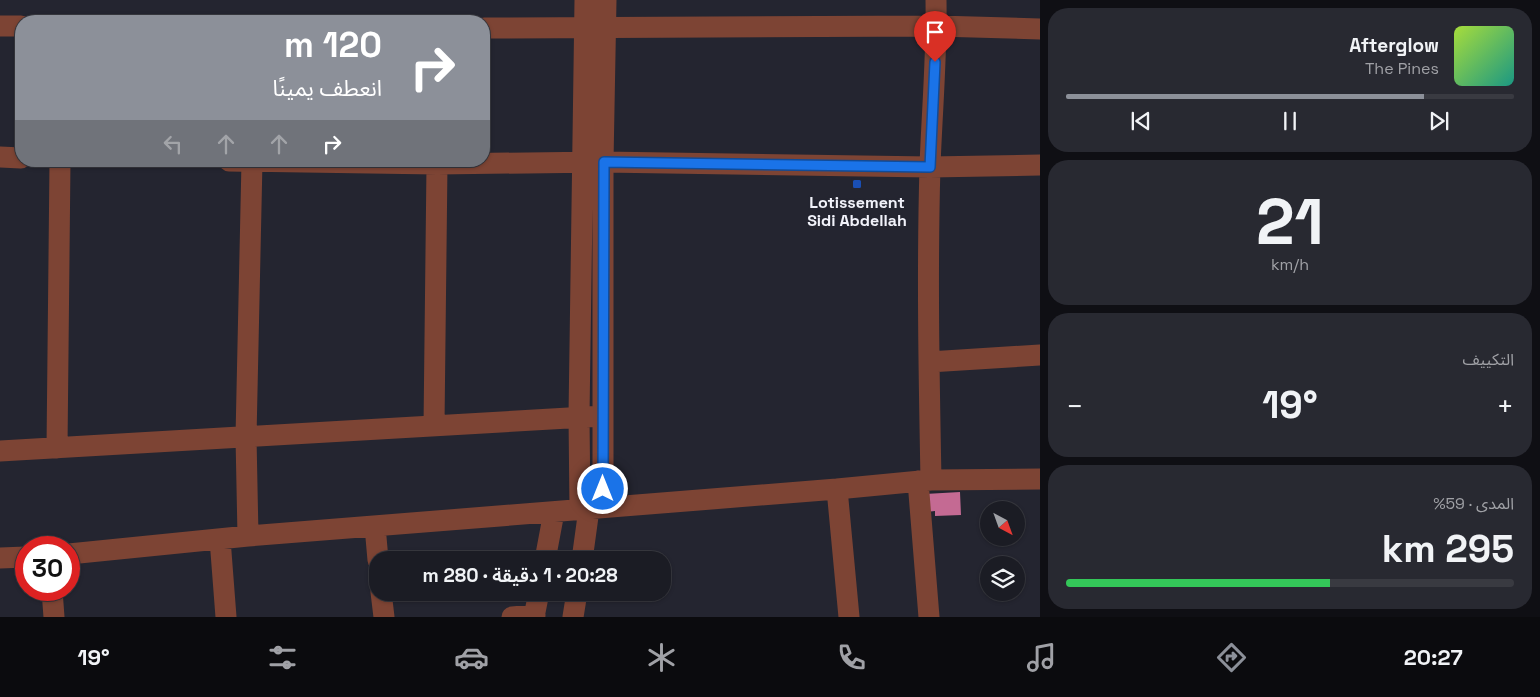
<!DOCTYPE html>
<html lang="ar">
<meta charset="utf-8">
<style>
body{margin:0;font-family:"Space Grotesk","Noto Sans Arabic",sans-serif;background:#282931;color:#f1f3f6;direction:rtl;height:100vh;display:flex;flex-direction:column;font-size:19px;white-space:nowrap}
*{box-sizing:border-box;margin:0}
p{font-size:16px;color:#a0a1a6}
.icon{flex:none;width:28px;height:28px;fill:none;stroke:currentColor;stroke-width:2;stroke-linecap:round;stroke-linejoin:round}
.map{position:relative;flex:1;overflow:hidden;direction:ltr}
.details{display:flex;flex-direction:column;gap:8px;padding:8px;background:#0f0f14;width:500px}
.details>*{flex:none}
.guide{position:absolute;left:15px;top:15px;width:475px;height:152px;border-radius:20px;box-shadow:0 1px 4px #0004,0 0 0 1px #393a41;direction:rtl;background:#8c9099;color:#fff;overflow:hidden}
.needle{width:32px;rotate:139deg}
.buttons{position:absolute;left:980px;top:501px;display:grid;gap:10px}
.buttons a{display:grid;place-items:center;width:45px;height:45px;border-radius:50%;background:#1b1c24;box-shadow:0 1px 4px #0004,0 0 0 1px #393a41;font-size:25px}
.speed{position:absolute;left:15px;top:536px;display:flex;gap:10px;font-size:25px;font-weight:700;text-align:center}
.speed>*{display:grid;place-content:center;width:65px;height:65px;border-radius:50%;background:#1b1c24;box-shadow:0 1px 4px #0004,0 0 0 1px #393a41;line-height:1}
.speed .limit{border:8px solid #d22;background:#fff;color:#111}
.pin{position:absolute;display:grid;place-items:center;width:42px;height:42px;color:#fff;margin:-51px -21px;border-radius:50% 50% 50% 0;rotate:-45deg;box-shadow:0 0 5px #0007}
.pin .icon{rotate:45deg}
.me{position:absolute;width:55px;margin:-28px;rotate:0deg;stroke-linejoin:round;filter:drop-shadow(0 0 4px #0008)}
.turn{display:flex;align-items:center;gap:18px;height:105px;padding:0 25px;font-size:22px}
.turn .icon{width:65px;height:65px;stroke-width:2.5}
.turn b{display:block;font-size:35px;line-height:42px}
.lanes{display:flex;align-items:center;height:48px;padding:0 25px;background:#0003;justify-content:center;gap:25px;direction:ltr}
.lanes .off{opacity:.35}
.big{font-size:38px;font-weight:600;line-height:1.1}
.details .card{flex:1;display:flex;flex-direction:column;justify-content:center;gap:8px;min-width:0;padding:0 18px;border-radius:20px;background:#282931}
.details .dial{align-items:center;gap:0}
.dial b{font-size:65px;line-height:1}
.song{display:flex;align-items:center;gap:15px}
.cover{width:60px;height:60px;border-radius:8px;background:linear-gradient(135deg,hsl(80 70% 55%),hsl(170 70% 35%))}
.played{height:5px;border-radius:2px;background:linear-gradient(90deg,#8c9099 80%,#393a41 80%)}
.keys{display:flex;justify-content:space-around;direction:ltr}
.heat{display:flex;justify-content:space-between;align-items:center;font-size:28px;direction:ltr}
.charge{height:8px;border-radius:4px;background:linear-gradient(90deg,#34c759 59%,#393a41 0)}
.trip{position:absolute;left:369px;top:551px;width:302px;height:50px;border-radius:20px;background:#1b1c24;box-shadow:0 1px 4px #0004,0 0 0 1px #393a41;font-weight:600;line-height:50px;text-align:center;direction:rtl}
.tabs{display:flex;height:80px;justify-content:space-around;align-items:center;background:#0b0b0e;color:#a0a1a6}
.tabs .icon{width:35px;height:35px}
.tabs .on{color:#8c9099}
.tabs b{font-size:22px;color:#f1f3f6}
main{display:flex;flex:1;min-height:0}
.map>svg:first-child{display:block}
.building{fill:#c46a93}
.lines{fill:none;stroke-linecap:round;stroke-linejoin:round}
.minor{stroke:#7d4434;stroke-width:21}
.route-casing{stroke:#114b97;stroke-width:12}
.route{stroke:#1a73e8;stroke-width:9}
.transit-dot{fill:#1a4fb4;stroke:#242530;stroke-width:2}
.labels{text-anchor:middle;stroke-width:4;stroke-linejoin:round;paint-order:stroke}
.poi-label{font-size:16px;font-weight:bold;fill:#f1f2fa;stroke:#242530}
</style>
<main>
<section class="details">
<div class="card">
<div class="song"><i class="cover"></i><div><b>Afterglow</b><p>The Pines</p></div></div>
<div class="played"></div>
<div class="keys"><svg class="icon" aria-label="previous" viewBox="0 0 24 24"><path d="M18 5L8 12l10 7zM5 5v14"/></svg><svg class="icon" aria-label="pause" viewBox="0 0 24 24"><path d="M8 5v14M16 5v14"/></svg><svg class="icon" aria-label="next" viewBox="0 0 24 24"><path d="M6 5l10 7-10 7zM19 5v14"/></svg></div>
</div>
<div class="card dial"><b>21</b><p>km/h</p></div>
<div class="card"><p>التكييف</p>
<div class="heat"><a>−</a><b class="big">19°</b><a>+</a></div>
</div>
<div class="card"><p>المدى · 59%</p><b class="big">295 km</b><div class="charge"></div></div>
</section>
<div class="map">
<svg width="1040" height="617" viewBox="0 0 1040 617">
<rect width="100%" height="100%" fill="#242530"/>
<path class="building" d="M960,492l1,23 -26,1v-5l-9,1 -1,-18z"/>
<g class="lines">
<path class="minor" d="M0,26h21
M484,28l453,-2 103,3
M0,157l21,1
M229,161l208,3 166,-2 327,5 110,-2
M929,362l111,-7
M434,426l3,-262
M57,448l3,-287
M0,451l603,-35
M931,480c-2,-105 -4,-209 -1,-314 2,-55 7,-111 6,-166
M918,481l11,136
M837,489l12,128
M603,507v-345l3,-162
M580,510l-1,-94 6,-416
M375,526l3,34
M248,536l-2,-99 6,-276
M220,539l6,78
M69,554l179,-18 589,-47 94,-9 109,-1
M0,558l26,-1
M545,560l9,-48
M582,560l7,-51
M52,590l2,27
M381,592l3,25
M512,617l23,-2
M534,617l5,-25
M573,617l4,-25"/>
</g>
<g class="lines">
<g class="route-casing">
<path id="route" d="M603,489l1,-327 326,5 5,-105"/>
</g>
<use href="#route" class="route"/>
</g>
<rect class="transit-dot" x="852" y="179" width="10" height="10" rx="2.5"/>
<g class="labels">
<g class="poi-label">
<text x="857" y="208">Lotissement<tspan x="857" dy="18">Sidi Abdellah</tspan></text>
</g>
</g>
</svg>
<div class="buttons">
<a><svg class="needle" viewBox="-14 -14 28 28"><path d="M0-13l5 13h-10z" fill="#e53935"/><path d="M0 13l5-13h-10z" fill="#a0a1a6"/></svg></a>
<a><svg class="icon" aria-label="layers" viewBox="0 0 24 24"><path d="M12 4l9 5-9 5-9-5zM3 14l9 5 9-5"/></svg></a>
</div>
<div class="speed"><div class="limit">30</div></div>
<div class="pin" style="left:935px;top:62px;background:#d93025"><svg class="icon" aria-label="arrive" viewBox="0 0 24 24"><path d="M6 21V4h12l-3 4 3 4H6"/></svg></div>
<svg class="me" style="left:603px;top:489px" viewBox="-20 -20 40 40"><circle r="17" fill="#1a73e8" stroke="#fff" stroke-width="3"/><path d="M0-11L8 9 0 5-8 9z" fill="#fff"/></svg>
<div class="trip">20:28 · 1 دقيقة · 280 m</div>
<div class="guide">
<div class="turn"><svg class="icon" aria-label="right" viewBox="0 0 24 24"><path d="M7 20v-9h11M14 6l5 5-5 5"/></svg><div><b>120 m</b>انعطف يمينًا</div></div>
<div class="lanes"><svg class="icon off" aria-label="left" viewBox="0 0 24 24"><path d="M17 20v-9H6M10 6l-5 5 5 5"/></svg><svg class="icon off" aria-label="ahead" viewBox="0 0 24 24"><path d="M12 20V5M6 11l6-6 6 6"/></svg><svg class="icon off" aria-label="ahead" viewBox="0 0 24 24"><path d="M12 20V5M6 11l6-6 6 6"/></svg><svg class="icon" aria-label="right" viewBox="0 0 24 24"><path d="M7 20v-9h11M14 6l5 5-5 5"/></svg></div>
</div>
</div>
</main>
<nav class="tabs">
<b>20:27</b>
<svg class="icon on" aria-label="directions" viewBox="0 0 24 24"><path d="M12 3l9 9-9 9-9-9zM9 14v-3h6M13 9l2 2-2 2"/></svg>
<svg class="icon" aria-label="music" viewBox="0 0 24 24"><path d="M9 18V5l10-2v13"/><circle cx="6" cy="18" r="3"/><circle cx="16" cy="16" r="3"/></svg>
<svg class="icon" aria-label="phone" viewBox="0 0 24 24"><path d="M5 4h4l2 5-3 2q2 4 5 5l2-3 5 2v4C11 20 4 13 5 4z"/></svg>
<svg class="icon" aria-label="climate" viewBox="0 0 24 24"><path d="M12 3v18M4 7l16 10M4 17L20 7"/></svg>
<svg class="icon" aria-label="car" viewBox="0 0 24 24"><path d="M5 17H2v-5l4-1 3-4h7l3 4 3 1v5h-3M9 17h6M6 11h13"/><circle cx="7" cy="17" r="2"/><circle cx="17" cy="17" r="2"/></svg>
<svg class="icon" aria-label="filters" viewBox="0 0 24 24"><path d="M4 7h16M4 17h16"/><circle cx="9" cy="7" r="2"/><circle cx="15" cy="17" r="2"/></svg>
<b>19°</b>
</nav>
